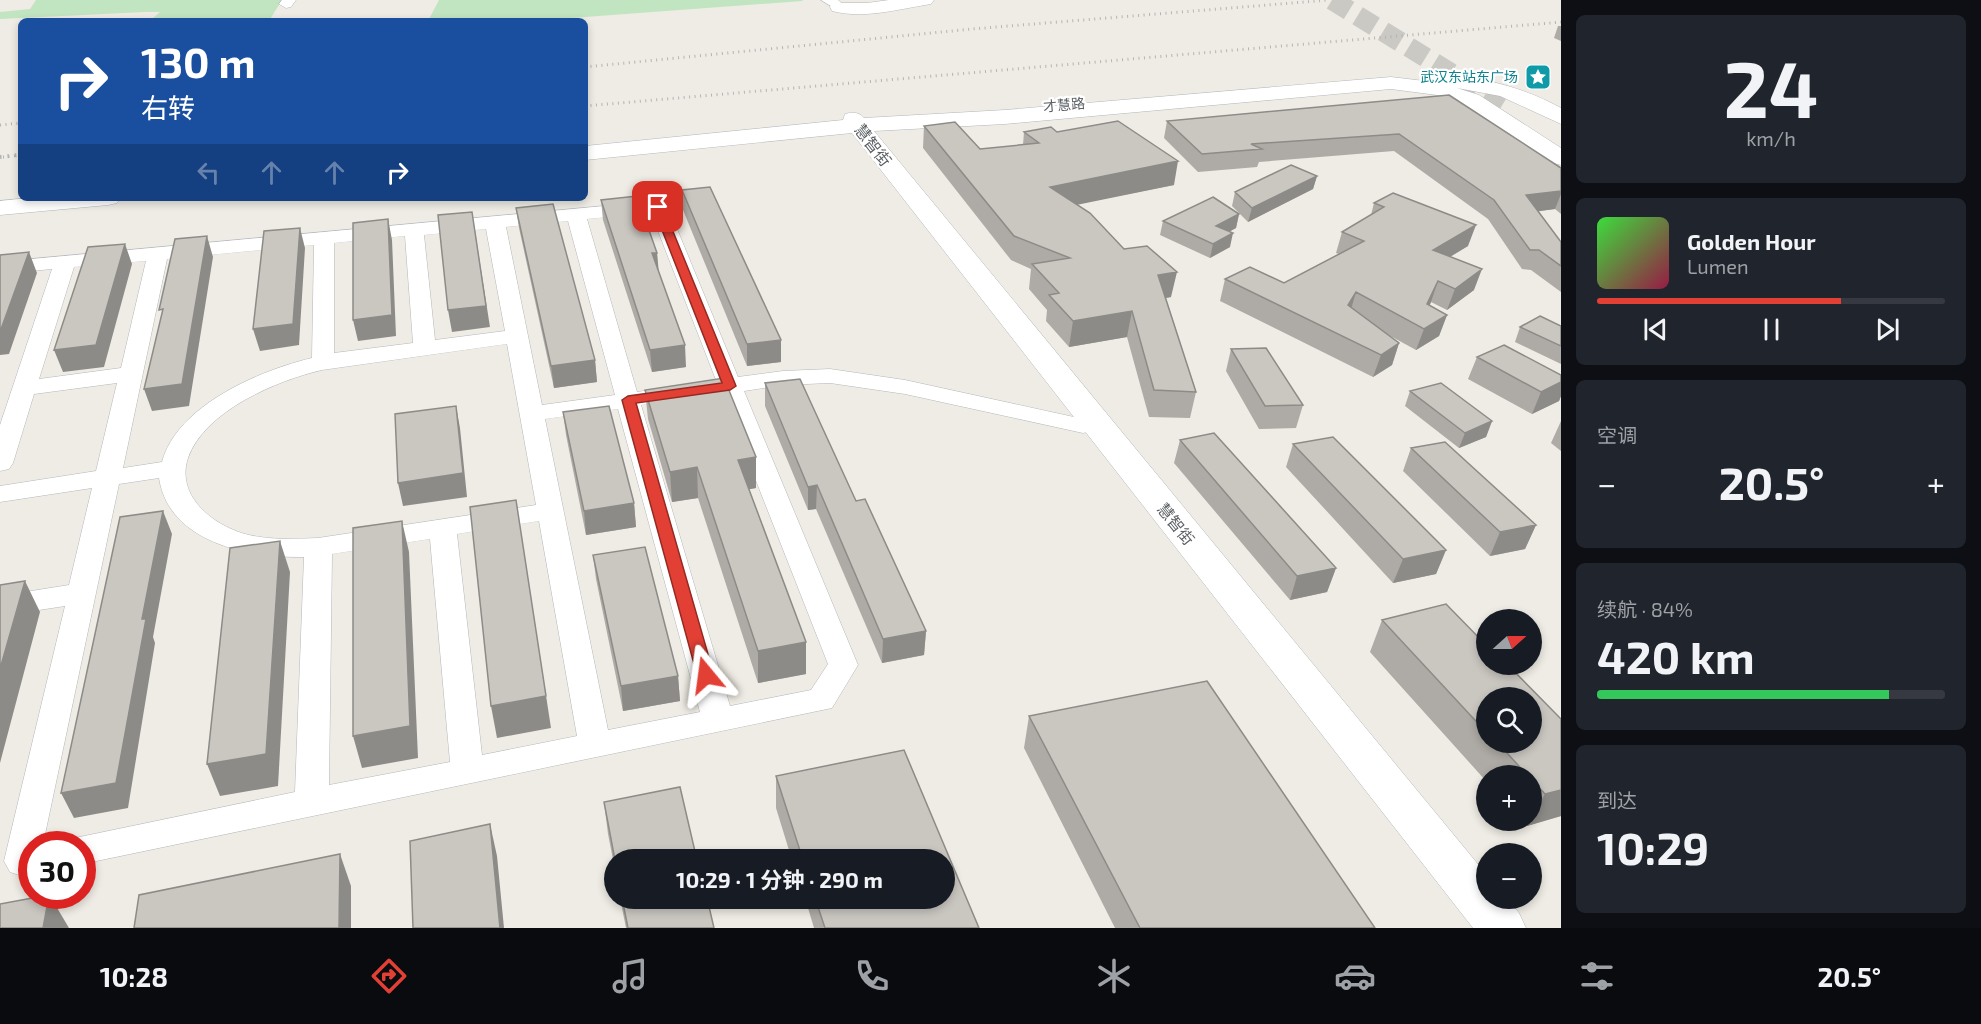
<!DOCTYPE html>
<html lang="zh">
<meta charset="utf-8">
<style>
body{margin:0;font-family:"Exo 2","Noto Sans SC",sans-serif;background:#20242c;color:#f1f3f6;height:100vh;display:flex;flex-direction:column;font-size:22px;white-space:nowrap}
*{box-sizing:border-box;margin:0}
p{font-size:20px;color:#9ea1a6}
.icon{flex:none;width:33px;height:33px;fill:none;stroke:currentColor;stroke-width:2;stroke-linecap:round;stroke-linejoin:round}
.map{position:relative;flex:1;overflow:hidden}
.drawer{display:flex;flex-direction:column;gap:15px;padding:15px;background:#0d0f14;width:420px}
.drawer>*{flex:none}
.top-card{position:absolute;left:18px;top:18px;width:570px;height:183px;border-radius:9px;box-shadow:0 3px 9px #0003;background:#1a4fa0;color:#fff;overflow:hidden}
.needle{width:39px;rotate:69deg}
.controls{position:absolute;left:1476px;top:609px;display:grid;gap:12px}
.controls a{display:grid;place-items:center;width:66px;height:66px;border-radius:50%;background:#171b24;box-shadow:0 3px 9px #0003;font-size:30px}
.speed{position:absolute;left:18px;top:831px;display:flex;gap:12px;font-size:30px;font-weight:700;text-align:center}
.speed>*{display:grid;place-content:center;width:78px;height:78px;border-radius:50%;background:#171b24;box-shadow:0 3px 9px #0003;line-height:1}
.speed .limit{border:9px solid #d22;background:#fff;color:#111}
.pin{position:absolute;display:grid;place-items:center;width:51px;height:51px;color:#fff;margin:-26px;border-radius:12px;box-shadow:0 3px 9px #0006}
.me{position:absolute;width:66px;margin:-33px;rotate:344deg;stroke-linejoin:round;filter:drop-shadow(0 0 4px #0008)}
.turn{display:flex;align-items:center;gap:21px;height:126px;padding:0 24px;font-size:27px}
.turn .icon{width:78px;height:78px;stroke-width:2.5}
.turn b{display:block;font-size:42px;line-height:51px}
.lanes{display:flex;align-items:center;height:57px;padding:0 24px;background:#0003;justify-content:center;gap:30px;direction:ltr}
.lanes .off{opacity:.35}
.big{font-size:45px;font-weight:700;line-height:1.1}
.drawer .widget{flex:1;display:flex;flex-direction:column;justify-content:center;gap:9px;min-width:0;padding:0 21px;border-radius:9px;background:#20242c}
.drawer .dial{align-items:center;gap:0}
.dial b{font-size:78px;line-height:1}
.song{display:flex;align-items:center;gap:18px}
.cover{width:72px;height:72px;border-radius:9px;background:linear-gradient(135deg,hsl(120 70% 55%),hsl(340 70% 35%))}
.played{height:6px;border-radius:3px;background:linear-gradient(90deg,#e34035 70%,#363941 70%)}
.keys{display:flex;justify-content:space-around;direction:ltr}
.heat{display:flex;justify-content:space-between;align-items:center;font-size:33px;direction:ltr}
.charge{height:9px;border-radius:4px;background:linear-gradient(90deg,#34c759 84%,#363941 0)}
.trip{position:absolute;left:604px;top:849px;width:351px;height:60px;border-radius:30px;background:#171b24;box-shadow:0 3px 9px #0003;font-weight:700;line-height:60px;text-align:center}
.tabs{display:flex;height:96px;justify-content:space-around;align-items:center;background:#090b0e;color:#9ea1a6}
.tabs .icon{width:42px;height:42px}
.tabs .selected{color:#e34035}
.tabs b{font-size:27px;color:#f1f3f6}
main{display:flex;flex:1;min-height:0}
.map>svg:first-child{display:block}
.green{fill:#c2e5c1}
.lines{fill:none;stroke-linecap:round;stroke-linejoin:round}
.secondary-tunnel{stroke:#cac9c4;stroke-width:20;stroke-dasharray:20 10;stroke-linecap:butt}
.street-casing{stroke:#b4b7bb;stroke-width:1}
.secondary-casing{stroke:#b3b7bb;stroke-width:1}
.street{fill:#fff;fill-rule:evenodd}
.secondary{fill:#fff;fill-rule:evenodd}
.rail-far1{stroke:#b3b4b4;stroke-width:3;stroke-dasharray:1 4.5;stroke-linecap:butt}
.rail{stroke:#b3b4b4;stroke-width:4;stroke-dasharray:1.5 6;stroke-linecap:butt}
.wall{fill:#aeaba6;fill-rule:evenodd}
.shaded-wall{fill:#8d8b87}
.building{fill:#cac7c1;stroke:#8d8b87;stroke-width:1.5}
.route{fill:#e34035;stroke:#942a22;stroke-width:1.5}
.labels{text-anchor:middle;stroke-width:4.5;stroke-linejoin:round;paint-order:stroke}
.far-culture-label{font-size:14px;fill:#0d838f;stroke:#fff;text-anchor:end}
.far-street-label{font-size:14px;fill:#5c6064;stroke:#fff}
.street-label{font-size:16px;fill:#5c6064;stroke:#fff}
</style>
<main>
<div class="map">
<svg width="1561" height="928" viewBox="0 0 1561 928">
<rect width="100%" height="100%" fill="#eeece4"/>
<path class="green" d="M36,0h246l-13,21 -118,-1 9,-8h-14l-146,7v-7l30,-3z
M439,0h363l1,1 -272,20h-103z"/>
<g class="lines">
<path class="secondary-tunnel" d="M1332,0l171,105"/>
<g class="street-casing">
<path id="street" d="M282,0h14l-5,7 -5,1 -7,-4z
M821,0h17l8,7 -7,4z
M658,201l7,2 3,4 70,170 45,-6 47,-2 75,11 178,39 9,2 3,5 -3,5 -9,2 -178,-39 -75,-11 -47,2 -39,6 114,274 -26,43 -750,156v-20h-15l3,-5 225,-47 9,-235c-55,1 -135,-14 -145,-79l-40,6 -76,360h-11v29l-10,3 -12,-4 -6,-11 61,-255 -65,10v-20l69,-11 23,-97 -92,14v-16l96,-15 21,-88 -83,11 -21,69 -4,6 -9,2v-46l52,-156 -52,5v-12zM651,213l65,167 -79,12 -50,-173zM568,221l47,174 -73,10 -36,-178zM486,229l19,102 -70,9 -11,-105zM405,236l8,107 -79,10v-110zM314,245l-2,113c-51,12 -135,47 -150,104l-39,6 44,-209zM146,261l-25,107 -82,11 35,-112zM507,344l29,161 -218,33c-23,1 -47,2 -69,-3 -34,-8 -74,-38 -61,-77 16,-47 90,-78 134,-88zM722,394l106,270 -17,26 -81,16 -89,-301zM618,409l82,303 -92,18 -63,-311zM539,521l38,215 -95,19 -25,-221zM430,539l20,223 -121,23 3,-231z"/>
</g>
<g class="secondary-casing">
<path id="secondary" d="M889,0h45l-3,4 -6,1c-30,5 -62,14 -93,6l-2,-4 2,-4h35z
M1450,75c40,4 76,14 111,33v16l-61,-28 -43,-8 22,7 82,53v17l-8,-2 -90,-58 -26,-10 -46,-6 -386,35 -131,7 612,743v24h21l12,15 7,15h-53l-621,-795 -267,27v-14l258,-26 2,-6c8,-2 14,-2 19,4l141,-8 386,-33 50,6 2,-6z
M28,198h92l-3,5 -9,2 -108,10v-14z"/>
</g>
<use href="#street" class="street"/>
<use href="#secondary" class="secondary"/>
<path class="rail-far1" d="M585,67l387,-38 357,-29
M585,106l976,-84
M0,125l21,-2
M3,157l18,-2"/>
<path class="rail" d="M0,157l18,-2"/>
</g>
<path class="wall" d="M1558,26h3v15l-7,-3z
M1449,95l112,73v46l-6,-5 -17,2 23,31v50l-30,-22 -9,-1 -34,-50 -94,-68 -135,11 -2,5 -59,5 -34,-34 3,-17z
M924,126l56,23 43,-4 1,-13h33l117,53 -97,19 47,45 47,48 -5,1 30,94 -6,26 -41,-1 -22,-80 -58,10 -23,-26 1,-11 -18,-21 2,-20 -20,-9 -88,-112z
M1317,176l-4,13 -65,33 -16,-16 3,-14z
M682,190l99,172 -34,4 -64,-156z
M1393,193l75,53 -18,11 24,33 -27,20 -16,-8 -1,3 17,10 -8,21 -23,14 -31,-17 14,10 -7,22 -19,12 -153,-76 5,-22 59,4 55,-29 -3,-1 6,-21 29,-17 3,-12z
M601,200l56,53 1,18 28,96 -34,5 -49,-152z
M516,208l79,152 2,22 -43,6 -35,-160z
M1239,214l-3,14 -7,4 1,15 -20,11 -50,-23 3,-14z
M1561,326v38l-46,-22 5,-15z
M1231,349l72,56 -7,23 -37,1 -33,-58z
M1477,357l84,18v21l-2,5 -27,13 -64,-35z
M765,383l91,118 70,130 -2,24 -42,8 -66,-154 -8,1 -43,-104z
M645,390l111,98 -7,1 57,153v32l-48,9 -60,-185 -26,4 -24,-83z
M1410,391l82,30 -6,16 -27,11 -54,-42z
M563,412l71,91 2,24 -50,8 -20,-100z
M1561,421v30l-10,-8z
M1180,440l156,128 -9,24 -37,8 -116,-137z
M1293,444l153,106 -10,24 -43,9 -107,-116z
M1411,448l125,77 -11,24 -35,7 -87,-85z
M593,555l85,121 2,25 -57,10 -27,-132z
M1382,620l179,99v97l-34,10 -5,-6h10v-44h-46v5l-116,-129zM1486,698l46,44h-46z
M1029,716l346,212h-260l-91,-180z
M904,750l75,178h-165l-9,-30h140v-38h-153l-16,-52v-32z
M604,802l11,58v10l-7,-36z
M620,898h87l7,30h-88z"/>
<path class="shaded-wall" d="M1178,161l-4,24 -127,26 3,-24z
M1317,176l-4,13 -65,33 4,-14z
M1561,191v3l-6,15 -36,5 7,-19z
M472,212l18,115 -38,5 -4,-22z
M1239,214l-3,14 -23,12 3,-14z
M388,219l4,21 4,96 -38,5 -5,-21z
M1476,225l-8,21 -42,25 7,-21z
M300,228l5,20 -6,97 -39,6 -7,-22z
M1233,233l-3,14 -20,11 3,-14z
M207,236l6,21 -24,149 -37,5 -8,-22z
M125,244l7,20 -28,103 -41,5 -9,-22z
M29,252l8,21 -28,81 -9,1v-23z
M652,253h5l2,21z
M1482,269l-8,21 -27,20 8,-21z
M1177,272l-6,25 -18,3 5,-25z
M1438,281l-7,21 -12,23 8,-21z
M1356,292l-6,21 -2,-8z
M1132,311l-5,26 -58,10 4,-26z
M1447,315l-8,21 -23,14 8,-21z
M781,340v22l-34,4v-22z
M1399,343l-7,22 -19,12 8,-22z
M685,345l1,22 -34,5 -2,-22z
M595,360l2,22 -43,6 -3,-22z
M1561,382v14l-2,5 -27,13 9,-22z
M456,406l4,22 7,69 -64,9 -5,-23z
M1492,421l-6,16 -27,11 6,-15z
M756,457v31l-17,3 -1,-31z
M697,467l1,31 -26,4 -2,-30z
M817,485l-1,24 -8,1v-23z
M516,500l35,228 -54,10 -6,-32z
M634,503l2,24 -50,8 -2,-24z
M163,511l9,23 -19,103 2,6 -27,165 -54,10 -13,-25 81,-174z
M402,521l7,31 9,206 -56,10 -9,-32z
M1536,525l-11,24 -35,7 10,-24z
M280,541l10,31 -12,214 -58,10 -13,-32z
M1446,550l-10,24 -43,9 10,-24z
M1336,568l-9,24 -37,8 7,-24z
M25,581l15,31 -40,151v-94z
M926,631l-2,24 -42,8 1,-24z
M806,642v32l-48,9v-32z
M678,676l2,25 -57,10 -2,-25z
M1561,790v26l-34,10 18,-32z
M490,824l7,32 7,72h-4z
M340,854l11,32v42h-12z
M49,896h1l19,32h-26z"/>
<path class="building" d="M1449,95l112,73v23l-35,4 35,47v24l-22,-16h-9l-36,-50 -95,-66 -148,10 11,5 -60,5 -35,-33z
M1118,121l60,40 -128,26 40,26 34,36 23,-3 30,26 -19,3 38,117 -42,-2 -22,-79 -59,10 -24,-26 10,-2 -27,-29 38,-6 -56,-22 -90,-110 31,-4 25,27 59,-6 -15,-11 27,-5 6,5z
M1291,165l26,11 -65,32 -17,-16z
M710,187l71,153 -34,4 -65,-154z
M1393,193l83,32 -43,25 49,19 -27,20 -17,-8 -11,23 20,11 -23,14 -68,-37 -8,13 51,38 -18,12 -156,-76 25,-12 34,16 80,-42 -22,-9 42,-25 -10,-4z
M637,196l20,57h-5l33,92 -35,5 -49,-150z
M1213,197l26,17 -23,12 17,7 -20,11 -50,-23z
M553,204l42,156 -44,6 -35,-158z
M472,212l14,94 -38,4 -10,-95z
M388,219l4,96 -39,5v-97z
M300,228l-7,96 -40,5 11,-98z
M207,236l-25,148 -38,5 19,-80 -4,1 16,-71z
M125,244l-29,101 -42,5 34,-103z
M29,252l-29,80v-77z
M1540,316l21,10v20l-41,-19z
M1504,345l57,30v7l-20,10 -64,-35z
M1266,348l37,57 -38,1 -34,-57z
M724,378l32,79 -18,3 68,182 -48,9 -61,-184 -27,5 -25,-82z
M800,379l56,122 9,-2 61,132 -43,8 -66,-154 -9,2 -43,-104z
M1441,383l51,38 -27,12 -55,-42z
M456,406l7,67 -65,10 -3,-69z
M609,406l25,97 -50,8 -21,-99z
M1214,433l122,135 -39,8 -117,-136z
M1333,437l113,113 -43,9 -110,-115z
M1445,442l91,83 -36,7 -89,-84z
M516,500l30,196 -55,10 -21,-199z
M163,511l-21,108h4l-30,164 -55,10 59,-276z
M402,521l8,205 -57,10v-208z
M280,541l-14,213 -59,10 23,-216z
M645,547l33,129 -57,10 -28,-131z
M25,581l-25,88v-84z
M1446,604l40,41v19h21l54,55v71l-16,4 -13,-14v-4h-4l-31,-34h35v-44h-46v34l-104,-112z
M1207,681l168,247h-235l-111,-212z
M904,750l75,178h-154l-10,-30h130v-38h-142l-27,-84z
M680,787l17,73h-82l-11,-58z
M490,824l10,104h-87l-3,-87z
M340,854l-1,74h-205l5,-33z
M43,896h6l-6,32h-43v-24z
M622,898h85l7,30h-86z"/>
<path class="route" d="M658,204l5,3 73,179 -6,4 -94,13 78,272 -3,4h-11l-3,-4 -75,-275 6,-4 94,-13 -69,-176z"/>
<defs>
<g id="sight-square" transform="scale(1.35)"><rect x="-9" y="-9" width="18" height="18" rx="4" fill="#0f9aa8" stroke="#fff"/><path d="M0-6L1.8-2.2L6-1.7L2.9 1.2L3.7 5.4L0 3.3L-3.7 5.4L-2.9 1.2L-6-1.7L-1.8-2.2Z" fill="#fff"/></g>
</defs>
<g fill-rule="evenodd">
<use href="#sight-square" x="1538" y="77"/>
</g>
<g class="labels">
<g class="far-culture-label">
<text x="1518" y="82">武汉东站东广场</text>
</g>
<g class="far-street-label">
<text transform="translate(1064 105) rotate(-5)" y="5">才慧路</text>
</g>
<g class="street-label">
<text transform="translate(873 145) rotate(52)" y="6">慧智街</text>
<text transform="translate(1176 524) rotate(51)" y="6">慧智街</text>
</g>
</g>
</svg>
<div class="controls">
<a><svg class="needle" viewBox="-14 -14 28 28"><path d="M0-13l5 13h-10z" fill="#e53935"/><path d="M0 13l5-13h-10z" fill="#9ea1a6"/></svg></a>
<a><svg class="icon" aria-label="search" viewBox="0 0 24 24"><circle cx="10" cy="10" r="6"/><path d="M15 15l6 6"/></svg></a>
<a>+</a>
<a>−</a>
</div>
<div class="speed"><div class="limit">30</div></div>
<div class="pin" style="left:658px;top:207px;background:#d93025"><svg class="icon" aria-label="arrive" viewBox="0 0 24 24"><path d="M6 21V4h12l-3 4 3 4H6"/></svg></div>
<svg class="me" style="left:706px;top:675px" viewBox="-20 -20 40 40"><path d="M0-17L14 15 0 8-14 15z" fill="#e34035" stroke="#fff" stroke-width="4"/></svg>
<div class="trip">10:29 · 1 分钟 · 290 m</div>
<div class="top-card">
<div class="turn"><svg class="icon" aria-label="right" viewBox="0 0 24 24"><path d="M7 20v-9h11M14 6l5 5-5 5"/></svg><div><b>130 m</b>右转</div></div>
<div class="lanes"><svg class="icon off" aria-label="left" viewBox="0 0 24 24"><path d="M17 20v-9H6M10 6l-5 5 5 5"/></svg><svg class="icon off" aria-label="ahead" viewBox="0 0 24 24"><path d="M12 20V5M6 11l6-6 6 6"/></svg><svg class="icon off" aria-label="ahead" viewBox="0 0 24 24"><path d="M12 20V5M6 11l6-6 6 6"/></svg><svg class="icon" aria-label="right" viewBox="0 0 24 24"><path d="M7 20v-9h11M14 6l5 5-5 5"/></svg></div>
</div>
</div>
<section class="drawer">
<div class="widget dial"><b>24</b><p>km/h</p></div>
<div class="widget">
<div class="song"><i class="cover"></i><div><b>Golden Hour</b><p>Lumen</p></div></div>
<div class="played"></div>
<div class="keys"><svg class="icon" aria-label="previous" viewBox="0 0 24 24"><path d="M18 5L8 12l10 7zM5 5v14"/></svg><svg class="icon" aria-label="pause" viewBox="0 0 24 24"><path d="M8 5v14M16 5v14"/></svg><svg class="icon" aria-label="next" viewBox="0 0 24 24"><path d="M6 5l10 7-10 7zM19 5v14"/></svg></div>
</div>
<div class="widget"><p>空调</p>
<div class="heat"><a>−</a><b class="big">20.5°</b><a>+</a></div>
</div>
<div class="widget"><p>续航 · 84%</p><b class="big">420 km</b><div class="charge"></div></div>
<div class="widget"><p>到达</p><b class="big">10:29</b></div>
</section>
</main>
<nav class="tabs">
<b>10:28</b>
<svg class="icon selected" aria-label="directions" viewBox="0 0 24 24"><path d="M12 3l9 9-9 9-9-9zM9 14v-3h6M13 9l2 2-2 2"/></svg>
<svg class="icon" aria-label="music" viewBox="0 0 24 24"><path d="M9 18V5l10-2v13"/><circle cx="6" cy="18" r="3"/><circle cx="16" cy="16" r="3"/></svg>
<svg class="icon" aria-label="phone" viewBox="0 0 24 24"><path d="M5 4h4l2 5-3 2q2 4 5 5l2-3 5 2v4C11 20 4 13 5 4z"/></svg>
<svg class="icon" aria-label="climate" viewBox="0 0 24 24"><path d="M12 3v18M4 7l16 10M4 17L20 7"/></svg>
<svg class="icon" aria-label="car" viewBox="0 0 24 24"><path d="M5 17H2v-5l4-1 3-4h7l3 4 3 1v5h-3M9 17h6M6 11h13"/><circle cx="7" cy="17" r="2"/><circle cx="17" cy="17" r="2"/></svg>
<svg class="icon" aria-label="filters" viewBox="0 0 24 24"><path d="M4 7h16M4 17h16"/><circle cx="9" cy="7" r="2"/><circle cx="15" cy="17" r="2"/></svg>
<b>20.5°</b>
</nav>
